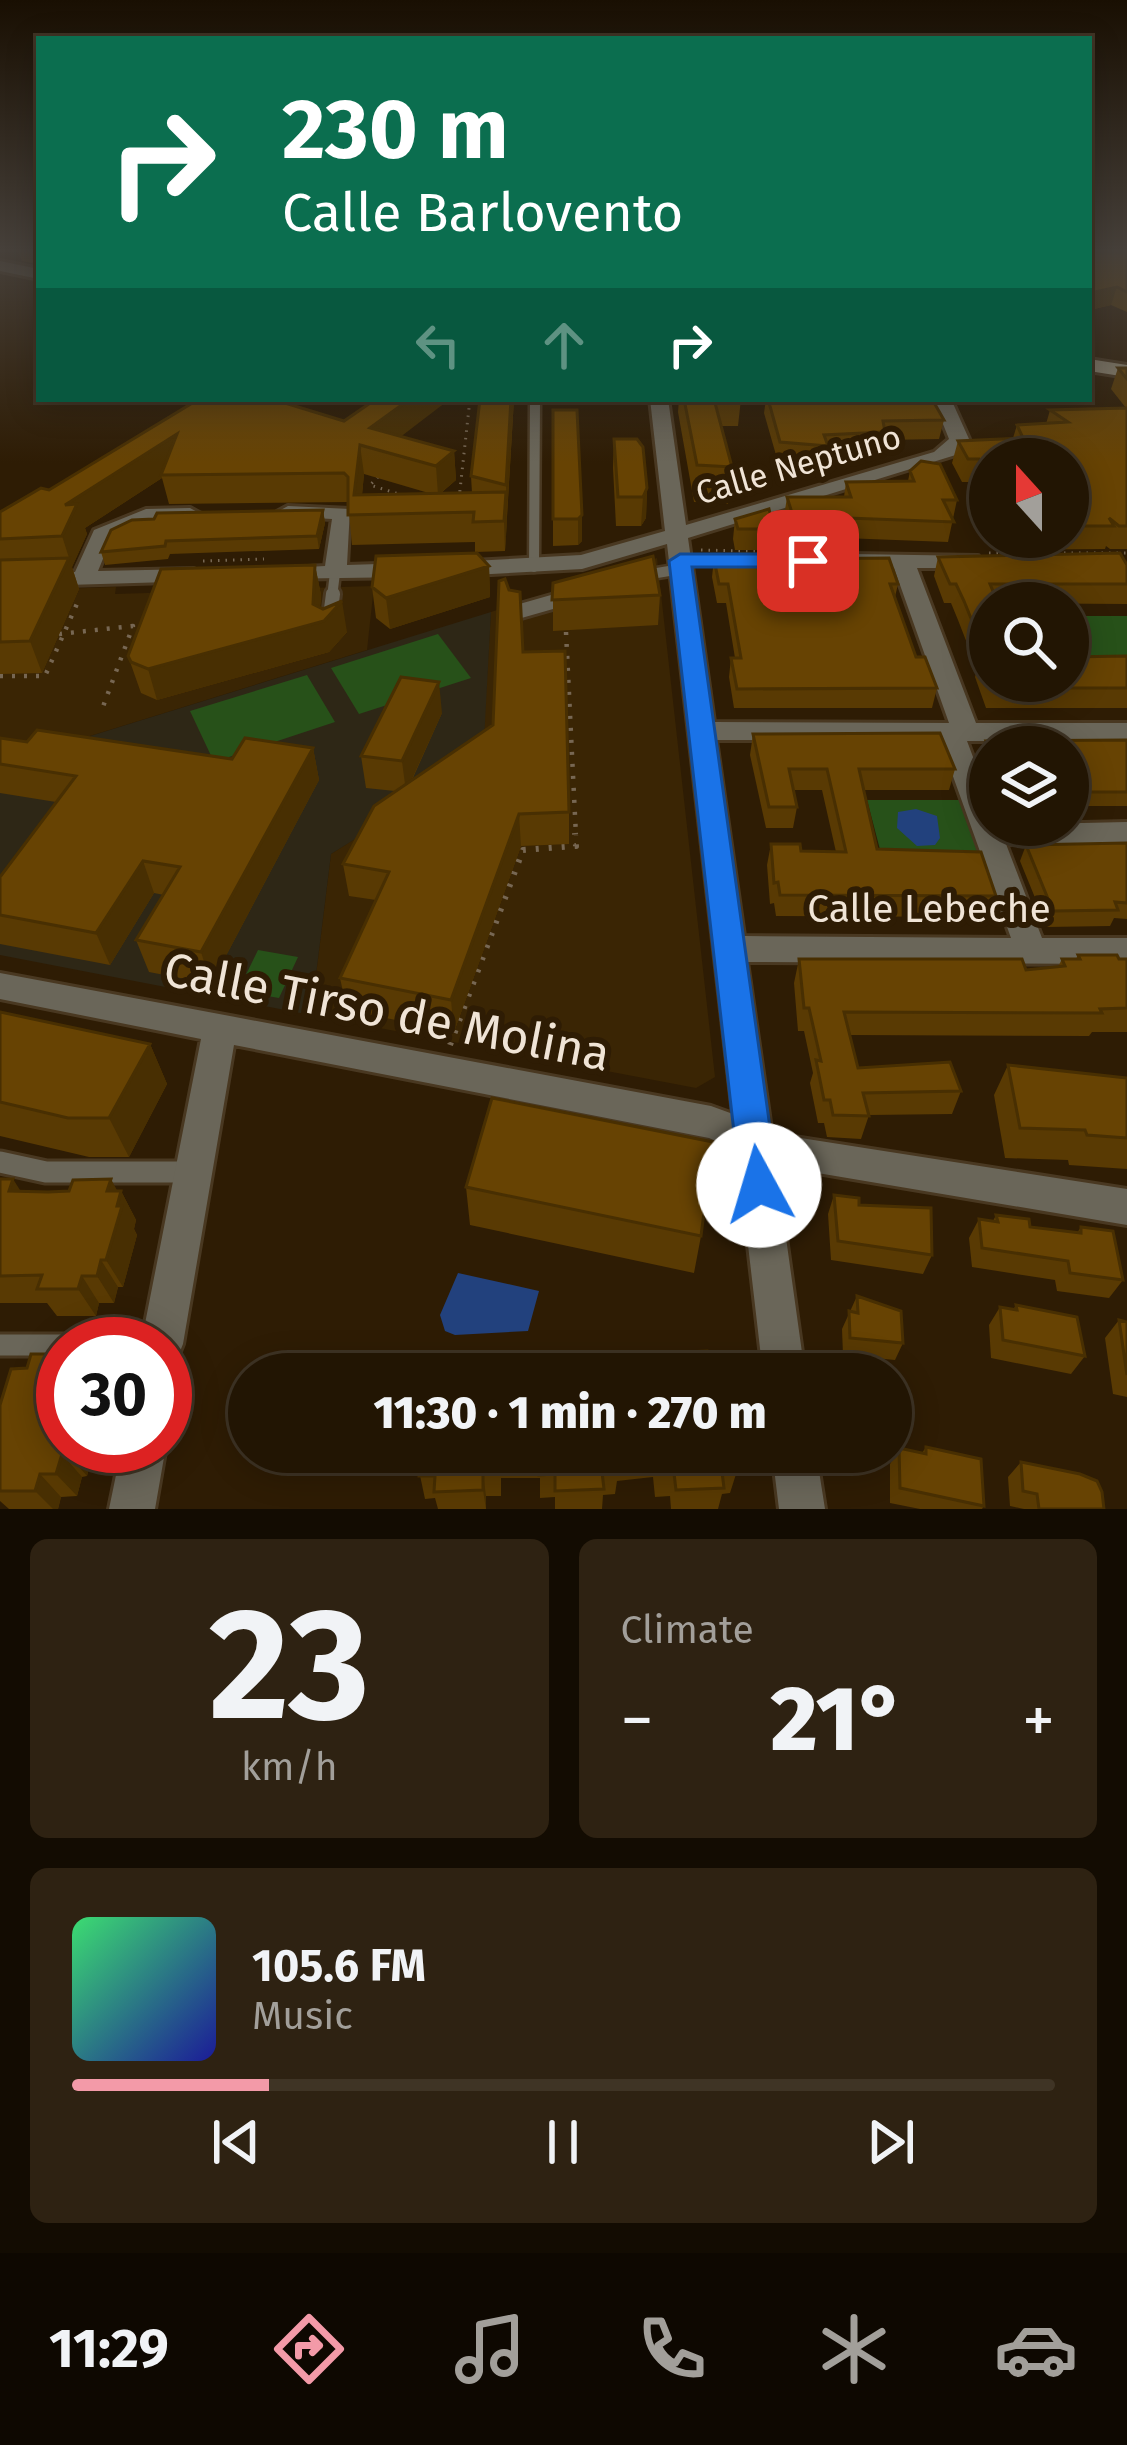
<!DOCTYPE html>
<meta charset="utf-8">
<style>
body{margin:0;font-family:"Fira Sans",sans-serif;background:#2e2212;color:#f1f3f6;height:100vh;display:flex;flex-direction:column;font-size:45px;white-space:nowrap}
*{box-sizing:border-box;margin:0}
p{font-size:39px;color:#a29f9a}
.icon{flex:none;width:66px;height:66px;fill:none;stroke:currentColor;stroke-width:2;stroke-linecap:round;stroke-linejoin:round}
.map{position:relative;height:1509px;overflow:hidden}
.drawer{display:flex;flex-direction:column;gap:30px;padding:30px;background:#130c02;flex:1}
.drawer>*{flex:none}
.guide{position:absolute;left:36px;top:36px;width:1056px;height:366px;border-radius:0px;box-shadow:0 6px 30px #0003,0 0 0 3px #3f3425;background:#0b6e4f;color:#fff;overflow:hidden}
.needle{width:78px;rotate:339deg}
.controls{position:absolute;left:969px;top:438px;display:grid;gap:24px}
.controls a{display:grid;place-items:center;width:120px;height:120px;border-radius:50%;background:#221503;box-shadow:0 6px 30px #0003,0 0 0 3px #3f3425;font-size:60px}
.speed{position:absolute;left:36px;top:1317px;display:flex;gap:24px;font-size:60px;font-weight:700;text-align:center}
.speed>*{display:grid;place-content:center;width:156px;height:156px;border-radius:50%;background:#221503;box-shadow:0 6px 30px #0003,0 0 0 3px #3f3425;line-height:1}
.speed .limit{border:18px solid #d22;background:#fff;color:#111}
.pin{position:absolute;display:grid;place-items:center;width:102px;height:102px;color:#fff;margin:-51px;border-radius:24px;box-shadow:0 6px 18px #0006}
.me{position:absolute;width:132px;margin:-66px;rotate:354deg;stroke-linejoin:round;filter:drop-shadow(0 0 9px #0008)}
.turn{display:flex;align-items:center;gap:42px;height:252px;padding:0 48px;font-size:54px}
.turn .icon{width:156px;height:156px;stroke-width:2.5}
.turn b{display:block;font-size:84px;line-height:102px}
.lanes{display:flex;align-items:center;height:114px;padding:0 48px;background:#0003;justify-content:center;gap:60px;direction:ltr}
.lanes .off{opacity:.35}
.big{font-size:90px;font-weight:800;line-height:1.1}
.drawer .tile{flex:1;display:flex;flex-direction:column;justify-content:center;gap:18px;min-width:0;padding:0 42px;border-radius:18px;background:#2e2212}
.drawer .dial{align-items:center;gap:0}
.dial b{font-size:156px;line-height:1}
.song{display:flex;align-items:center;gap:36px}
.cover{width:144px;height:144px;border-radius:18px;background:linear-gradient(135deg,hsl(140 70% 55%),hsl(240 70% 35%))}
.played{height:12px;border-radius:6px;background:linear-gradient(90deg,#f39aa8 20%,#3f3425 20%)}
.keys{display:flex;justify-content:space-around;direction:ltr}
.heat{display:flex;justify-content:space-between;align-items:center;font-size:66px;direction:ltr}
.drawer .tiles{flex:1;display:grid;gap:30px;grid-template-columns:1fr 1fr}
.tile:last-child{grid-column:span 2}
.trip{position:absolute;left:228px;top:1353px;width:684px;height:120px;border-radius:60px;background:#221503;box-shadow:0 6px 30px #0003,0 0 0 3px #3f3425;font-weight:800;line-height:120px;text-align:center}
.menu{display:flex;height:192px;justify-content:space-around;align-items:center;background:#0e0801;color:#a29f9a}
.menu .icon{width:84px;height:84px}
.menu .active{color:#f39aa8}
.menu b{font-size:54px;color:#f1f3f6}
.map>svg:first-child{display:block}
.built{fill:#3a2504}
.education{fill:#2e2716}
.green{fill:#275119}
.water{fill:#22417d}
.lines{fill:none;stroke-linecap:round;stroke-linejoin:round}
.service-far3-casing{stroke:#493821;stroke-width:10}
.service-far2-casing{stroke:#493821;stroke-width:15}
.service-far1-casing{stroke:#493821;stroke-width:20}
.service-casing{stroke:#493821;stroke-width:27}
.minor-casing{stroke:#493821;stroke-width:6}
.secondary-casing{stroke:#493821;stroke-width:6}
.path-far2{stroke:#776753;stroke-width:3;stroke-dasharray:1.5 6;stroke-linecap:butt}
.path-far1{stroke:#776753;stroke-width:4.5;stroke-dasharray:3 9;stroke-linecap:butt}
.path{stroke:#776753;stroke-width:6;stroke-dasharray:3 10;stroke-linecap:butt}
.service-far3{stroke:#6a6659;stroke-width:8}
.service-far2{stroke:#6a6659;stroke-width:10}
.service-far1{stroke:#6a6659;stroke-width:14}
.service{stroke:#6a6659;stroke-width:21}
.minor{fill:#6a6659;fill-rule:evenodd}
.secondary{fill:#948d79;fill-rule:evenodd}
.wall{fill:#593a03;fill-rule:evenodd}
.shaded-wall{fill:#482f02}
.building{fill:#674303;stroke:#482f02;stroke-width:3}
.route{fill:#1a73e8;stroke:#114b97;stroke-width:3}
.labels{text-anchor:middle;stroke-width:12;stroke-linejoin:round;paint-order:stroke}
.far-street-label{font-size:33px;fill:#f0e4d6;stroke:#2e1c04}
.street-label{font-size:39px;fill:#f0e4d6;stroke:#2e1c04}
.near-street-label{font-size:48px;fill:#f0e4d6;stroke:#2e1c04}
</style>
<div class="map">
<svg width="1127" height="1509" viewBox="0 0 1127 1509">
<rect width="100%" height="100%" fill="#2e1c04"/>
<path class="built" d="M657,558l58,519 -19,11 -385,-73 20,-161 151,-96 9,-146z
M374,586l-7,64 -367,114v-173l116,-4 -1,7z"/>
<path class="education" d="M491,612l-8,147 -152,95 -20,161 -311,-60v-191z"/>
<path class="green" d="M1068,616h59v48h-59z
M438,634l33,44 -112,36 -28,-46z
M307,675l28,47 -121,40 -24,-51z
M867,800h96l20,62 -100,-1z
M258,950l40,7 -19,41 -41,-7z"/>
<path class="water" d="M916,809l21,7 3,22 -5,7 -18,1 -20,-18 1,-16z
M458,1273l81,18 -11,40 -73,4 -10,-4 -5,-16z"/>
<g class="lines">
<g class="service-far3-casing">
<path id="service-far3" d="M535,406v-7"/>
</g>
<g class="service-far2-casing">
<path id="service-far2" d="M534,567l1,-164
M639,576l42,-7
M332,597l3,-24"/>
</g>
<g class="service-far1-casing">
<path id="service-far1" d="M517,612l49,-14
M329,624l4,-30"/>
</g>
<g class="service-casing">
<path id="service" d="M0,1162l46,10h146
M0,1345h63"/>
</g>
<g class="minor-casing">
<path id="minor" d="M0,261l39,8v10l-39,-8z
M650,399h18l18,126 248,-73 15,-13 -16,-40h18l18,40 -7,14 -274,85 26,184 235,1 -55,-155h-42l-11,-7 11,-7 126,2v10l-8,2h-53l59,155h151v18h-160l23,61v23l137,-3v22h-121l36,94h85v26l-380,-2 24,167 17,7 339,53v36l-351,-59 29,208h-42l-26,-224 -28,-12 -475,-93 -51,299 -6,15 -12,4v-19h-24l60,-305 -201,-40v-26l711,133 22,8 -66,-570 -85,25 -128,7 -11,-7 11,-7 127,-7 84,-24zM716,740h224l71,198 -267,-2z
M288,506l62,3 -3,56 63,-2 11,7 -11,7 -138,2v-10l53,-3 7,-47 -51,-3 -4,-4z
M190,508l11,6 -4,4 -47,3 -39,18 -13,32 96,-2 11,7 -3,5 -202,6v-14l75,-1 19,-42 52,-21z
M165,1444l1,2 -11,63h-46l13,-63z
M772,1452h44l9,57h-46z"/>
</g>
<g class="secondary-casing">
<path id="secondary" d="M1089,359l38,6v12l-38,-6z"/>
</g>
<path class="path-far2" d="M378,477l-8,8 35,11
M459,499l11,-100
M701,550l132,3
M989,553h138
M203,561l61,-2"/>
<path class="path-far1" d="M566,632l10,204
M59,634l74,-8 -32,86
M0,676h45l35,-79"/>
<path class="path" d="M450,1045l73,-195 53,-4 -1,-13"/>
<use href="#service-far3" class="service-far3"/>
<use href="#service-far2" class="service-far2"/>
<use href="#service-far1" class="service-far1"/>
<use href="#service" class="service"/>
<use href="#minor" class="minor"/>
<use href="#secondary" class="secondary"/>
</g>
<path class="wall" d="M19,252h20l-1,12 -16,-3z
M1089,252h38v60l-16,-7 -21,5z
M1118,368h9v181h-17l-4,-3 -1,3 -111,1 -12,-29 5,-16 -14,-23h-11l-10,-19 6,-22 55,-3 4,-13 29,-1 4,-14 76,-2 -15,-19zM990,459h78v78h-78z
M480,399h34l-9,152 -30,1v-10l-123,3 -4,-43 -179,2 -7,-26 -77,50 2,6 -15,33 7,22 -37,84 -42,1v-162l49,-22 295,-69 110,30 2,29 -15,13h31l-1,-17zM364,474l68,20 -70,1z
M679,399h62l-3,27h-17l11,41 -4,37 -34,-2 -16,-90z
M766,399h166l12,21 -5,19 -55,1 -2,11 -56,3 -1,11 -47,-3 -14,-49z
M553,410l29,105v26l-4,4 -25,1z
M614,439l33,49 -1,30 -5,8h-25l-3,-58z
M910,471l47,29 -9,42 -158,-6 -6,-19 3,-20h57l2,-15 62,-1z
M323,510l2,13 -6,26 -149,5 -2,5 -63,6 -4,-13z
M735,519l39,10 -3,21h-36l-2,-11z
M742,554l39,5 117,25 -3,13 21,60 21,31 -5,20h-198l-5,-31 2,-19h4l-9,-55h-9l-5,-26 2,-18h28z
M938,557l189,8v39l-137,-1v78l137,-25v52h-141l-11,-31 2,-8 -19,-49 -7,-17h-7l-10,-27z
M315,565l6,30 -1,13 27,24 -18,20 -172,48 -16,-7 -13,-37z
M489,566l1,31 -100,32 -14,-11 -4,-31z
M553,583l107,12 -2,30 -105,6z
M523,652l46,160v32l-48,2 -67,186 -107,-22 -7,-32 36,-78 -27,-4 -6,-32 52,-73 -29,-3 -5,-32 81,-43 -30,67 81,-55z
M753,734l202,35 -6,21h-85l13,59 119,47 -8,21 -212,-1 -2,-13 -4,1 -3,-39 4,-21 30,7 35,1 -14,-62h-29l4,17 -4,21h-27l-16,-73z
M0,738l27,4 205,17 81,-11 6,32 -108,204 -62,-12 -13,-32 28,-45 -10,-2 -44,72 -110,-21v-67l56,-75 -56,-9z
M1127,740v66h-59v-59h-78v30l-8,-22 4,-14z
M1127,843v76l-13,-1 -4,8 -63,1 -27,-66 6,-16z
M1078,955l49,4v73h-35l-3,4 -239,-1 8,33 103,23 -9,23 -83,1 -8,24 -34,-2 -3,-14h-6l-8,-40 3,-10 -9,-42h-6l-4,-48 5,-24 227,11 32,-3 4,-8h14z
M0,1012l150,32 17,40 -38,73h-40l-89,-21z
M1008,1065l119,13v91l-58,-4 -1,-5 -63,-2 -11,-63z
M0,1179l21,12h100l15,29 -2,9 3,6 -14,52h-5l-4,16h-15l-3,13h-39l-10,-13h-47z
M466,1187l235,49 -7,37 -224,-48z
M834,1195l25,10 73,50 -9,19 -92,-14 -3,-46z
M996,1215l34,12 47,6 4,-6 42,53 -14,18 -52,-7 -2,-11 -83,-13 -3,-29 10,-19 14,2z
M857,1296l46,47 -8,17 -52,-5 -1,-26z
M1016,1305l69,51 -14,18 -80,-16 -2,-33 11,-18 13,3z
M1119,1320l8,2v75l-14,-3 -8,-56z
M0,1405l63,41h32l-8,30 -5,1 -5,19 -16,1 -3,12h-49l-9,-8z
M926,1447l58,59 -2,3h-62l-30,-6v-39l9,-16 23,5z
M415,1452h324l-3,11 1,8 -7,22 -8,1 -4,15h-47l-1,-13 -15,1 -2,-20 -36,4 -2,13 -12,1 -1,14h-47v-12l-15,1v-20h-39v18h-15v13h-48l-3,-11 -10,1z
M1021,1462l83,47h-80l-14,-3 -2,-29z"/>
<path class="shaded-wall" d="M1117,287l-6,18 -21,5 5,-18z
M410,399h40l-68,52 -12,-23z
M511,399h3l-7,116 -1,-30z
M177,434l-16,41 1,3 -77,50 2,6 -15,33 -10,-31 3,-31z
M360,445l4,29 -4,41 -6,-20z
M454,451l2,29 -18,15 -2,-29z
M647,488l-1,30 -5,8 2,-29z
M506,492l1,30 -2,29 -1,-30z
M323,510l2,13 -6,26 -2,-13z
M582,515v26l-4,4v-26z
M69,558l10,31 -37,84 -12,-32z
M315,565l6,30 -2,27 23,-21 5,31 -18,20 -172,48 -9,-31 165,-65z
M489,566l1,31 -100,32 -4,-31z
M439,682l3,31 -36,79 -4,-31z
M313,748l6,32 -108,204 -10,-32z
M519,814l2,32 -67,186 -3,-32z
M143,861l11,32 -44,72 -14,-32z
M150,1044l17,40 -38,73 -20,-39z
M13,1179l19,30 -23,-18z
M111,1179l9,17 1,-5 15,29 -2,9 3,6 -14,52 -17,-27 1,-69z
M101,1260l17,27 -4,16 -17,-27z
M82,1276l17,27 -3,13 -18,-27z
M69,1446h26l-8,30 -20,-23z
M62,1454l20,23 -5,19 -21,-22z
M483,1473l3,23v13l-3,-19z
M40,1474l21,23 -3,12h-5l-18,-18z"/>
<path class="building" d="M1089,252h38v40l-10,-5 -22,5 -6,-3z
M1118,368h9v11z
M199,399h73l72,22 32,-22h34l-40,29 84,23 -18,15 -76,-21 -6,50 152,-3 -2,29 -31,1 1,-10 -126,3v-38l-4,-4 -183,2 16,-41 -112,71 12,-1 -15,32 -62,3v-27l41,-24 8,2z
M480,399h31l-5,86 -35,-9z
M684,399h30l18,68 -35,-2z
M768,399h164l12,21 -61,1 2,11 -61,3 4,11 -48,-4z
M1127,408v118h-8l-10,-8 5,8h-46v-67h-78v18l-11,-18h-11l-10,-18 65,-3 -6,-13 51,-3 -18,-12z
M553,410h24l5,105 -4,4h-25z
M614,439h23l6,8 4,41 -4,9h-25z
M921,461l19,3 17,36h-14l11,22 -161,-6 -6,-19h64l-5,-15 68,-1 -4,-10z
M769,509l5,20h-36l-3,-10z
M323,510l-6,26 -151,5 -1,5 -64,6 10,-22 21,-10 22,-1 3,-6z
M477,553l12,13 -103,32 -14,-11 4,-31z
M1120,553l7,12v19h-137l8,19h-8v77l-9,-22h6l-23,-57 -8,-17h-6l-12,-27z
M742,554h38l1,5 108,-1 9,26h-8l26,73h9l12,31 -200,1 -6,-31h10l-13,-74h-9l-5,-25h29z
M653,556l7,39 -108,5 1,-17z
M69,558l-39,83 -30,1v-82z
M315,565l-2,39 10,5 19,-8 -18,20 -176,48 -17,-7 -3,-6 33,-87z
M505,579l4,11 11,2 3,60 42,-1 4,161 -50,2 -68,186 -111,-22 49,-106 -46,-8 31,-58 119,-81 6,-144z
M1127,656v32h-134l-3,-7h78v-24z
M401,677l38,5 -37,79 -41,-5z
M37,730l195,29 13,-21 68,10 -112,204 -65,-12 44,-73 -37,-6 -47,72 -96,-18v-38l76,-101 -76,-12v-26l27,4z
M940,733l15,36h-96l18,80 104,3 15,44 -216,-1 -2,-13 -4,1 -3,-39h29l1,7 45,1 -19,-83h-38l8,38h-28l-16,-73z
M1127,740v52h-59v-45h-78v3l-4,-9z
M1127,843v60l-12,-1 3,8 -65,1 -27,-66z
M1078,955h39l2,4h8v49l-27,1 2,4 -258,-1 14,56 92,-6 11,29 -98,2 6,23 -36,-1 -3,-15h-6l-8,-40 5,1 -12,-53h-5l-5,-49h223l4,11 39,-4 -3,-7h18z
M0,1012l150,32 -41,74h-41l-68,-16z
M1008,1065l119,13v60l-40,-3 -2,-5 -65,-2z
M492,1098l221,44 -12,94 -235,-49z
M0,1179h13l-4,12 39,1 21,-1 4,-11 38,-1 -4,12h14l-4,15h5l-16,54h-5l-4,16h-15l-4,13h-41l5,-14 -42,1z
M834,1195l25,3v7l72,3 1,47 -94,-14z
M996,1215l33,4 1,8 51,6v-6l32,4 10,49 -53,-7 -2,-12 -86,-13 -3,-29 19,3z
M857,1296l44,15 2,32 -53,-5 -1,-27 9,2z
M1016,1305l61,12 8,39 -82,-16 -3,-33 17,3z
M1119,1320l8,2v53z
M707,1351l2,15 14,-1 2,9h-75v-6h14l-1,-15z
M596,1352l1,15 14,-1 1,8h-75v-5h14v-15z
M484,1353v15l14,-1v7h-74v-4l14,-1 1,-14z
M31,1354h32v92h6l-2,7 -5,1 -6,20h-16l-5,17h-35v-86l11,-36 16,-1z
M926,1447l55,12 3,47 -84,-18 -1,-40 27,6z
M415,1452h320l2,19 -15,1 2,16 -48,2 -2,-17 -15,1 -2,-20 -40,5 1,13h-16l2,17 -49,2v-17l-16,1v-20h-41v18h-15v17l-49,2 1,-16h-16l1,-20h-5z
M1021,1462l59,12 17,7 5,11 2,17h-65l-2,-15 -14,-3z"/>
<linearGradient id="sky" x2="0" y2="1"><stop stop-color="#190f02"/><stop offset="0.54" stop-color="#46403a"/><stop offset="1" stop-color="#46403a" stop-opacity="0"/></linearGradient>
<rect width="1127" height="463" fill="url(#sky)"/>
<path class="route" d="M680,554h128l12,7 -12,6h-116l86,618 -5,13 -14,5 -13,-5 -6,-13 -71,-624z"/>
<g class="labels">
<g class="far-street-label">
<text transform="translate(798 464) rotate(-16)" y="12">Calle Neptuno</text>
</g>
<g class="street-label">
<text x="929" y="922">Calle Lebeche</text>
</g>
<g class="near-street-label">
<text transform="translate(387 1011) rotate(11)" y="17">Calle Tirso de Molina</text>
</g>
</g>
</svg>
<div class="controls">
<a><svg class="needle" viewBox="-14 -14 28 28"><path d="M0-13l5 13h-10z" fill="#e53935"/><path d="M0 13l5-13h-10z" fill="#a29f9a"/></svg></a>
<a><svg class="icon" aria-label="search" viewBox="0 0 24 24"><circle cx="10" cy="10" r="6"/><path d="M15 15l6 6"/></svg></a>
<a><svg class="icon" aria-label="layers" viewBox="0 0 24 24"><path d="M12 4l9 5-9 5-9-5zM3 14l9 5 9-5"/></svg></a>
</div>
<div class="speed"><div class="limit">30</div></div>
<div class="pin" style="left:808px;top:561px;background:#d93025"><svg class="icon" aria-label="arrive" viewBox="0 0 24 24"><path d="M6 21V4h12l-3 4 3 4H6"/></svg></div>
<svg class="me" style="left:759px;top:1185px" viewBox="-20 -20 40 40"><circle r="19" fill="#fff"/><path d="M0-13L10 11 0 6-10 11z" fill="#1a73e8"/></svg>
<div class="trip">11:30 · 1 min · 270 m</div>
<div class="guide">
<div class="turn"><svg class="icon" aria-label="right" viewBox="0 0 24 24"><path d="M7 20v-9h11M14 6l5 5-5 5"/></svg><div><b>230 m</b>Calle Barlovento</div></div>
<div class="lanes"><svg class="icon off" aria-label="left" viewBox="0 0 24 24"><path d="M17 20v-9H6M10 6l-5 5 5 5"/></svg><svg class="icon off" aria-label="ahead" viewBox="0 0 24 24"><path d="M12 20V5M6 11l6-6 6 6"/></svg><svg class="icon" aria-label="right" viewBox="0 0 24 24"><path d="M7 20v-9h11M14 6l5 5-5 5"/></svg></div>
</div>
</div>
<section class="drawer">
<div class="tiles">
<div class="tile dial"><b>23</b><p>km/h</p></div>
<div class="tile"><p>Climate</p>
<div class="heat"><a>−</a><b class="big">21°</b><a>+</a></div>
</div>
<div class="tile">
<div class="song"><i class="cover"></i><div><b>105.6 FM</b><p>Music</p></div></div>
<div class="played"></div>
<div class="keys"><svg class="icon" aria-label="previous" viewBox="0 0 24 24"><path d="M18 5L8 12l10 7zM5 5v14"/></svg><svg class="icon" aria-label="pause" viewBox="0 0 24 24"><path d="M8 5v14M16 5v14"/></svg><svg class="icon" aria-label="next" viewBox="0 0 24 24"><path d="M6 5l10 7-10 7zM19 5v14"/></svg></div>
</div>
</div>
</section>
<nav class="menu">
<b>11:29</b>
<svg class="icon active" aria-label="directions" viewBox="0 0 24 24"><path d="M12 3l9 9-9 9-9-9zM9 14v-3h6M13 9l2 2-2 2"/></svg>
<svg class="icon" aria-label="music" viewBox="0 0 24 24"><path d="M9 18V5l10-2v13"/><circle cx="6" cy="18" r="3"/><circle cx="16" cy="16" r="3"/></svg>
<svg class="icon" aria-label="phone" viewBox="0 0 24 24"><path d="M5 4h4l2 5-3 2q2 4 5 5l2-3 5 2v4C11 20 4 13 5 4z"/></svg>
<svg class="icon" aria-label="climate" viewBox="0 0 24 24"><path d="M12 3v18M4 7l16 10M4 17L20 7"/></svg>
<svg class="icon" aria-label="car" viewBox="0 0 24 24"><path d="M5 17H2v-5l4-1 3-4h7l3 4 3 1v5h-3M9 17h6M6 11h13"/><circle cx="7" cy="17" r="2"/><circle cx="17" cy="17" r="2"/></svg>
</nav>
